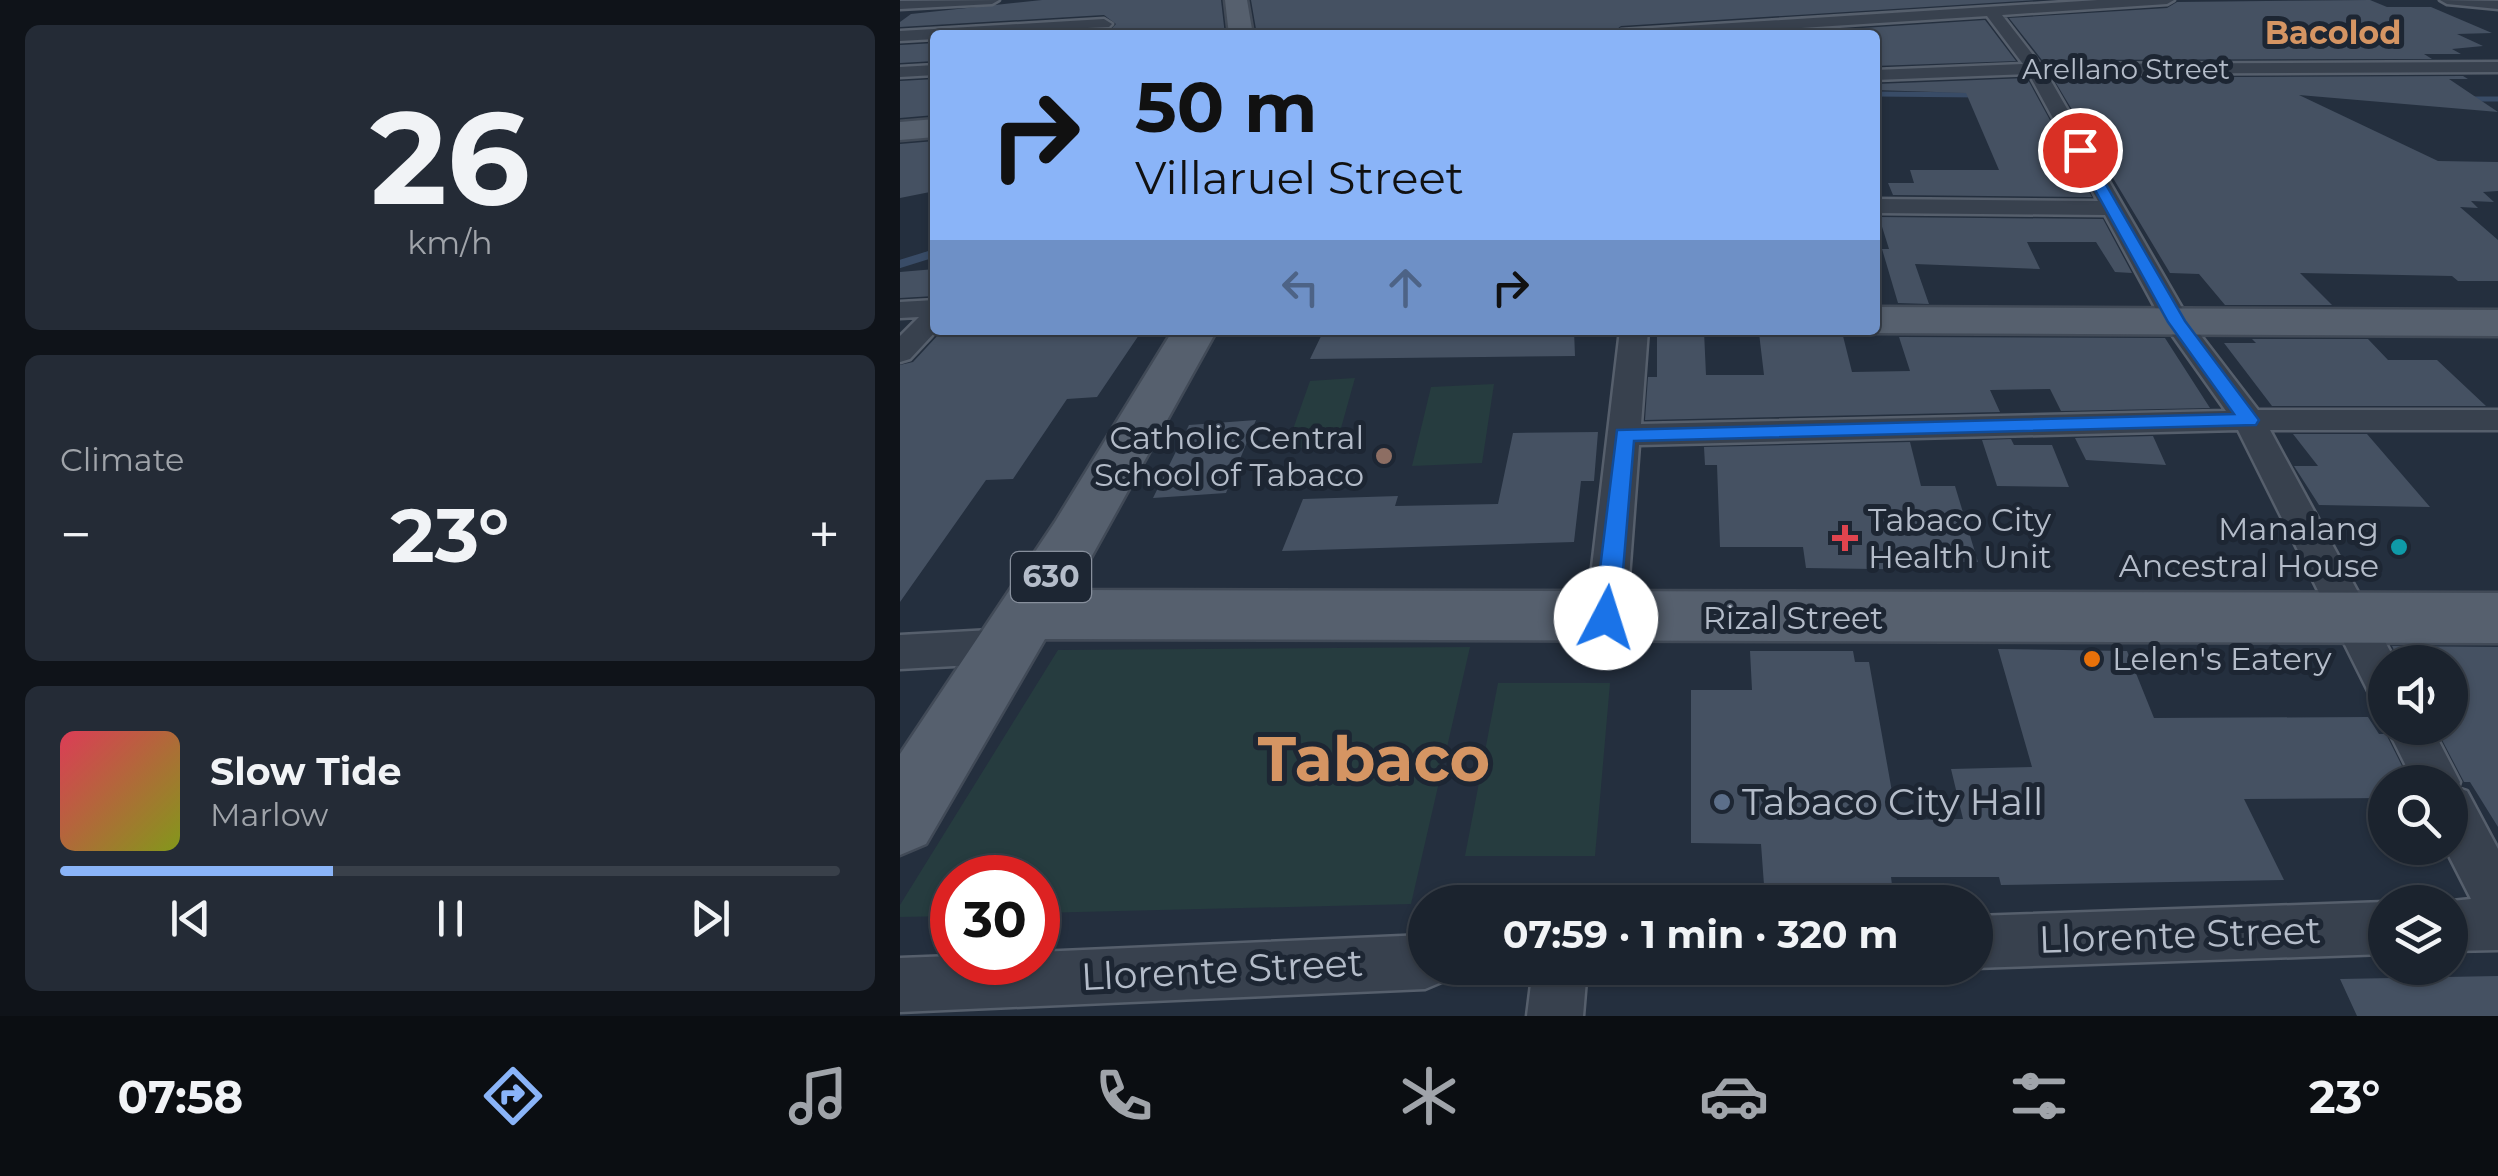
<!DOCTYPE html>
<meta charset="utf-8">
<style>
body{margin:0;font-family:Montserrat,sans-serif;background:#242b36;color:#f1f3f6;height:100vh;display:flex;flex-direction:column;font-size:38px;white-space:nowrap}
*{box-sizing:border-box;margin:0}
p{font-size:32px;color:#a0a4aa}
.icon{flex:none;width:55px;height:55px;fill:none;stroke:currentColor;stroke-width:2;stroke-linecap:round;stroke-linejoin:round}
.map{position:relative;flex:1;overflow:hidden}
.details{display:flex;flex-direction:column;gap:25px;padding:25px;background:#0f1319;width:900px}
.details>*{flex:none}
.guide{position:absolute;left:30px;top:30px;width:950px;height:305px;border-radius:10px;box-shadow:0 2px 8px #0004,0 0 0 2px #39404a;background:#8ab4f8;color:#111;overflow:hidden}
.controls{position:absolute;left:1468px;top:645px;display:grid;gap:20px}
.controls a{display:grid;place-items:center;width:100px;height:100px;border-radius:50%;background:#1b232e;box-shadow:0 2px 8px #0004,0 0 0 2px #39404a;font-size:50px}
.speed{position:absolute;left:30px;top:855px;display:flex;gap:20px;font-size:50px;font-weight:700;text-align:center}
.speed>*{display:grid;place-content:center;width:130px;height:130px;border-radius:50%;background:#1b232e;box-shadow:0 2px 8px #0004,0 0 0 2px #39404a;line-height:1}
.speed .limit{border:15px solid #d22;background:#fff;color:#111}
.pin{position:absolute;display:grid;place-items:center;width:85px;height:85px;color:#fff;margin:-42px;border:5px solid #fff;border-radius:50%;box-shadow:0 2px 10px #0007}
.me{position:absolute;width:110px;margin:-55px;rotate:5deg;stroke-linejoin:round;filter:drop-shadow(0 0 8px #0008)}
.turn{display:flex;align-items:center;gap:35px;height:210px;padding:0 40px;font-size:45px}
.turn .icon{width:130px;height:130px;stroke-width:2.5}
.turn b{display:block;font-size:70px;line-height:85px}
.lanes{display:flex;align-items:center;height:95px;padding:0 40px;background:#0003;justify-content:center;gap:50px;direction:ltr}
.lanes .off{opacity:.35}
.big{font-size:75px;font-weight:700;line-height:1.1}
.details .tile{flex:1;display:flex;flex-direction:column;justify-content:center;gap:15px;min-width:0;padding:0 35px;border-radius:15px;background:#242b36}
.details .dial{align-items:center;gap:0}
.dial b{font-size:130px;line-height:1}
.song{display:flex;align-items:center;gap:30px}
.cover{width:120px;height:120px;border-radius:15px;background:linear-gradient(135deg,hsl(350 70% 55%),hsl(70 70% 35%))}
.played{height:10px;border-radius:5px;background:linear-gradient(90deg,#8ab4f8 35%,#39404a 35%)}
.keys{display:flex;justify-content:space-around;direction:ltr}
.heat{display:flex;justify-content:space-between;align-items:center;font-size:55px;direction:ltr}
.trip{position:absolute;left:508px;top:885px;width:585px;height:100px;border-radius:50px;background:#1b232e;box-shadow:0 2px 8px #0004,0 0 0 2px #39404a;font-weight:700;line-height:100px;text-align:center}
.menu{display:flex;height:160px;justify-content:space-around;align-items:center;background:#0b0e12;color:#a0a4aa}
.menu .icon{width:70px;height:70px}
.menu .active{color:#8ab4f8}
.menu b{font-size:45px;color:#f1f3f6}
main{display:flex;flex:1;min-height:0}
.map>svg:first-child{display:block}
.green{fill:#263c3f}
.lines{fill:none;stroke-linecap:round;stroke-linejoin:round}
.stream-far2{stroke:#394c67;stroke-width:5}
.stream-far1{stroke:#394c67;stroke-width:6}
.stream{stroke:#394c67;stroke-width:8}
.building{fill:#455162}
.minor-casing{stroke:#565f6c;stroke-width:5}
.primary-casing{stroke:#414a57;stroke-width:5}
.minor{fill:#38414e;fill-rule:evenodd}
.primary{fill:#56606e;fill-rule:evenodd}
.route{fill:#1a73e8;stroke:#114b97;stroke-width:2.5}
.education-dot{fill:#8d6e63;stroke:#1d2633;stroke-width:4}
.health-dot{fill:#e0444e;stroke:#1d2633;stroke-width:4}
.culture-dot{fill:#0f9aa8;stroke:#1d2633;stroke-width:4}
.food-dot{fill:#e8710a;stroke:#1d2633;stroke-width:4}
.service-dot{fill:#5c6f8a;stroke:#1d2633;stroke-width:4}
.labels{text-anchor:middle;stroke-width:10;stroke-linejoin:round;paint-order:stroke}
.far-street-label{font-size:28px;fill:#b4bcc9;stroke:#1d2633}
.shield{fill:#1d2633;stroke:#878f9c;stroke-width:2.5}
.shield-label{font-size:30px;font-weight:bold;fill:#b4bcc9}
.far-quarter-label{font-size:32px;font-weight:bold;fill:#d59563;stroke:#1d2633}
.poi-label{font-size:32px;fill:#b4bcc9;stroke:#1d2633;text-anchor:end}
.street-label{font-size:32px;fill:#b4bcc9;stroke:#1d2633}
.near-poi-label{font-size:38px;fill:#b4bcc9;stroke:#1d2633;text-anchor:start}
.near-street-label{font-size:38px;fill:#b4bcc9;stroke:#1d2633}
.near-town-label{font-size:62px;font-weight:bold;fill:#d59563;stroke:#1d2633}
</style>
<main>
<section class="details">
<div class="tile dial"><b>26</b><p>km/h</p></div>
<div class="tile"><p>Climate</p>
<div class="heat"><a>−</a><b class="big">23°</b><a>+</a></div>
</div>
<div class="tile">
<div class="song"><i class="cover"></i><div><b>Slow Tide</b><p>Marlow</p></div></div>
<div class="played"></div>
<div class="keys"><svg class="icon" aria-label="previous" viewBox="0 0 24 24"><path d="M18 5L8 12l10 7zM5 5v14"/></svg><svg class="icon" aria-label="pause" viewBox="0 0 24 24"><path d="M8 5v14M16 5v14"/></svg><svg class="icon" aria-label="next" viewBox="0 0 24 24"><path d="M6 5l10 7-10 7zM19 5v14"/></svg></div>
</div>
</section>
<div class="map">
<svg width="1598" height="1016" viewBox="0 0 1598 1016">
<rect width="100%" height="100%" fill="#242f3e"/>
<path class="green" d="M455,378l-19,68 -50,3 24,-68z
M594,384l-12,79 -70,3 19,-79z
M570,647l-59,257 -373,9v-35h-86v38l-52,1v-12l158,-255z
M598,683h112l-15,173h-130z"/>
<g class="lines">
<path class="stream-far2" d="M975,94l104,1
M1565,99h33"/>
<path class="stream-far1" d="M24,256l11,-3"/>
<path class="stream" d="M0,264l32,-10"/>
</g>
<path class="building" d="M142,0h179l4,35h-208l92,-4 7,-7 -12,-9 -204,12v-5l11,-8z
M351,0h787l-417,26 -12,9h-352z
M1470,0l17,7h44l61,26 -35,1 26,12 -31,3 9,5h-37l8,5 -390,1 -33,-42 158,-10 10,-6z
M1085,20l31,41 -141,5v-31h-122z
M35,43v18l-35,2v-18z
M1563,76l5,3h-19l49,33 -199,-17 139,66 60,1v29l-15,1 11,10 -23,-1 7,7 -18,-1 38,33v41h-40l-6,-5 -152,-3 32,32h-107l-26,-31 -29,-1 -117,-195z
M1127,78l65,119 -199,-2 -5,-12h26l-4,-13h89l-33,-77 -91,-3v-6z
M35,79v36l-35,3v-37z
M35,141v50l-35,7v-54z
M979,217l224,2 29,54 -17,-1 -19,-30h-69l13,27 -125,-5 14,40 -31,-1 -16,-54h7z
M35,269v27l-35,2v-26z
M147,330l94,2 -44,65 -30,2 -54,80 -27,1 -86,122v-237l13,-3 26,-28z
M674,330l1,26 -265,3 13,-27z
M757,331h47l2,44h58l-5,-42 83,-1 10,40 58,-1 -11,-34 266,1 45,70 -149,3 -11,-22 -60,1 10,22 -355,8 3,-43h9z
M1352,339h116l20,21h49l49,46h-214l-48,-63h32z
M356,420l-30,73 -73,5 36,-73z
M698,432l-4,49h-13l-7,61 -292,9 21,-52 95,-3 -3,10 103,-2 15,-71z
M1393,434h74l63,73 -111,-2 -25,-39h24z
M1253,436l13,29 -80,-5 -11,-22z
M1111,439l3,6h38l17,42 -72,-1 -15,-46z
M1010,442l11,44h34l23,76h-39l3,8 -136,-2 -3,-21h-83l-3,-82h-12l-1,-18z
M1492,646l106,1v180l-28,-45h-6l-24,-46h10v-74h-50z
M1098,649l129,2 27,67 214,-1 11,17h7l24,48h-25v16l-141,1 40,81 -283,5 -2,-8h-108l1,8h-128l-3,-41 -70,-1v-153h61l-2,-39h103l2,11h14l28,158 66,-1 -12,-50 81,-2z
M1598,976v40h-141l-17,-37z"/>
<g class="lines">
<g class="minor-casing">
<path id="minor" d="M99,0l-7,4 -92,5v-8z
M1198,0h76l-7,4 -165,11 38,49 458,-2v10l-451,2 142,246 69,90h240v20h-228l126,232h-11v38l-15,-5 -132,-265 -599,15 -13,173 -6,11 -14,5 -14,-5 -6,-11 34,-288h28l-7,94 585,-13 -63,-89 -58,-107 -230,-2v-14l223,2 -69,-127 -154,6v-10l148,-6 -36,-48 -292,19h-82l8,-5z
M1540,0l58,1v8l-51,-5z
M204,19l8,5 -3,3 -174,8v4l-35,2v-10z
M35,65v10l-35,2v-10z
M35,300l2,30 -27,29 -10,3v-26l19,-19 -19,1v-16z
M109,629l14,5 6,12 -6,12 -14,5 -109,6v-34z
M1487,728h45l28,54 -2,6 9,3 31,58v101l-48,1v-49h-8l29,-3 -26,-51h5v-66h-36z
M1485,902v52l-410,14h-2l2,-52z
M525,935v33h24l-5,13 -19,8 -525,23v-54l52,-2v6h86v-10z
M633,968h54l-4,48h-56z"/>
</g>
<g class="primary-casing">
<path id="primary" d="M325,0h22l6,35h-24z
M35,119v18l-35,3v-18z
M975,307l623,3v26l-623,-3 -12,-3h12z
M273,330h44l-144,260 1425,3v50l-1453,-4 -119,205 -26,11v-101l155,-232z"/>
</g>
<use href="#minor" class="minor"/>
<use href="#primary" class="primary"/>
</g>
<path class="route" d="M1180,145l6,5 99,171 74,99 -3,5 -622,16 -15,177 -3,7h-19l-3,-7 23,-188 617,-16 -66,-92 -95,-172z"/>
<circle class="education-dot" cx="484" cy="456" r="10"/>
<path class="health-dot" d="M940 523h10v10h10v10h-10v10h-10v-10h-10v-10h10z"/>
<circle class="culture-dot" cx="1499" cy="547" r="10"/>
<circle class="food-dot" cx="1192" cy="659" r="10"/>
<circle class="service-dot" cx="822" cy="802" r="10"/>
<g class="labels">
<g class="far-street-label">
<text x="1226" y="79">Arellano Street</text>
</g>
<rect class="shield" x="111" y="552" width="80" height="50" rx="8"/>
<g class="shield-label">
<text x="151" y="587">630</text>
</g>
<g class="far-quarter-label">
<text x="1433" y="44">Bacolod</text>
</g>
<g class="poi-label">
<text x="464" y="449">Catholic Central<tspan x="464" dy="37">School of Tabaco</tspan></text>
<text x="968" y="531" text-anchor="start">Tabaco City<tspan x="968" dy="37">Health Unit</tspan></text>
<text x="1479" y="540">Manalang<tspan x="1479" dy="37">Ancestral House</tspan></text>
<text x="1212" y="670" text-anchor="start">Lelen's Eatery</text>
</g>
<g class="street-label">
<text x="893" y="629">Rizal Street</text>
</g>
<g class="near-poi-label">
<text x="842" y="815">Tabaco City Hall</text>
</g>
<g class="near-street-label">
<text transform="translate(1280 935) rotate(-2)" y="13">Llorente Street</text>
<text transform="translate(322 970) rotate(-3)" y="13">Llorente Street</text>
</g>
<g class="near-town-label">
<text x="474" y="781">Tabaco</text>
</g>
</g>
</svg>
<div class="controls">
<a><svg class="icon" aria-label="sound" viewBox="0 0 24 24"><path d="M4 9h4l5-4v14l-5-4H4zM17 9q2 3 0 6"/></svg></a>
<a><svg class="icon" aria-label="search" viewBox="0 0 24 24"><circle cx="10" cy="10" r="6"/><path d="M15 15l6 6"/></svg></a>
<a><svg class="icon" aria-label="layers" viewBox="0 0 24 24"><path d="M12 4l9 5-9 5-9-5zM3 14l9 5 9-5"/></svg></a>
</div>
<div class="speed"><div class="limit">30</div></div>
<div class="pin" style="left:1180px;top:150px;background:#d93025"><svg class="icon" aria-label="arrive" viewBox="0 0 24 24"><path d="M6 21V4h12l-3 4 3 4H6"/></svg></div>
<svg class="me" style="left:706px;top:618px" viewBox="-20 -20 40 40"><circle r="19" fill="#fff"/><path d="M0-13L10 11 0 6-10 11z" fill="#1a73e8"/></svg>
<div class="trip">07:59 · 1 min · 320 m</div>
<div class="guide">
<div class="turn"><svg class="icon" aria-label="right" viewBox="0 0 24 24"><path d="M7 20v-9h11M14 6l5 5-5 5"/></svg><div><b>50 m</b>Villaruel Street</div></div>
<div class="lanes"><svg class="icon off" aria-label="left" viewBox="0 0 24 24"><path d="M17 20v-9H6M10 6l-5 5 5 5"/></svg><svg class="icon off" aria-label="ahead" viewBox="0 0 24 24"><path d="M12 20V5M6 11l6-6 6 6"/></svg><svg class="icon" aria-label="right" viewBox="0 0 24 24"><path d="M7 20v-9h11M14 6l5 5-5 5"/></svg></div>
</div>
</div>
</main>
<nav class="menu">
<b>07:58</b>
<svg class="icon active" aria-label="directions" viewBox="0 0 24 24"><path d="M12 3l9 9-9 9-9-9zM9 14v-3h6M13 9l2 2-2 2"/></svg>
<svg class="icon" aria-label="music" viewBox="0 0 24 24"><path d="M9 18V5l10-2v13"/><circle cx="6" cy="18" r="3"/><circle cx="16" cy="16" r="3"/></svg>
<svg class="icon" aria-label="phone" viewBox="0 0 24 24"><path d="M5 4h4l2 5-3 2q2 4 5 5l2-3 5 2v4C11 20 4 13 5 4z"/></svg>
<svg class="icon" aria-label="climate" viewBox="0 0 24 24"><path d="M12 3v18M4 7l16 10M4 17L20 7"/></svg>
<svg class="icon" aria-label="car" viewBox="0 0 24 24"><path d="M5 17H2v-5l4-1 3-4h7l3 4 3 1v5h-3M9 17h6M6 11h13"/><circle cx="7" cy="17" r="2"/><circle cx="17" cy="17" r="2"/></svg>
<svg class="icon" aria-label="filters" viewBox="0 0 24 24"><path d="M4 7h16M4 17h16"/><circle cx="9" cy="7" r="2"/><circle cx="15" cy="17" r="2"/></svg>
<b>23°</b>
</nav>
